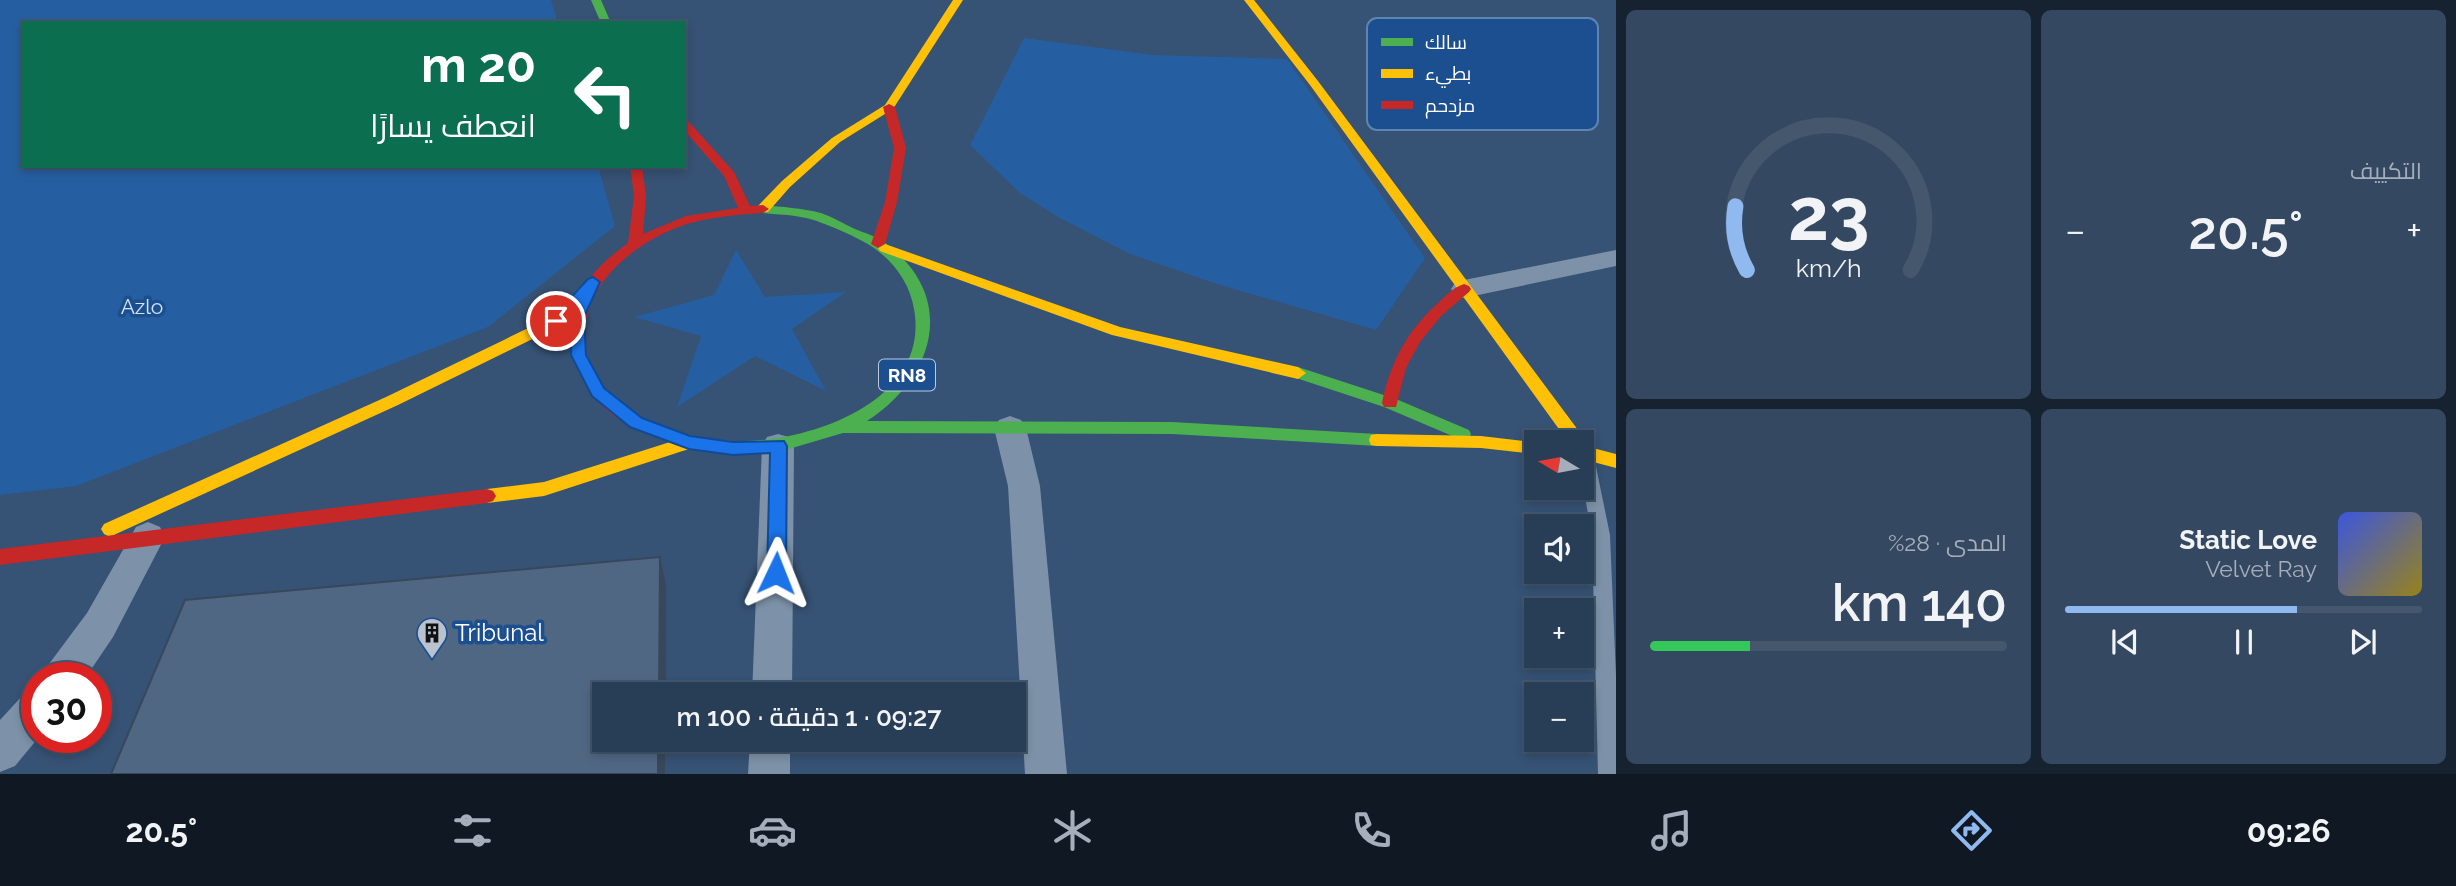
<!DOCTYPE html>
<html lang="ar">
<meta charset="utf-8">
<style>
body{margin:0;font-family:Raleway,Cairo,sans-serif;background:#344961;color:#f1f3f6;direction:rtl;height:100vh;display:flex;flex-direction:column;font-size:26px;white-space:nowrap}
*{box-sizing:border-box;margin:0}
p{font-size:23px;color:#a5aeba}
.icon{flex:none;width:38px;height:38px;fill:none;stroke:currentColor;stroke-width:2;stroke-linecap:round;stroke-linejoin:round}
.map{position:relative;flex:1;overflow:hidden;direction:ltr}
.drawer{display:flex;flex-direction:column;gap:10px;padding:10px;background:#162230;width:840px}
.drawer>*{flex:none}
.top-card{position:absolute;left:21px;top:21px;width:665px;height:147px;border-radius:0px;box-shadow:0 4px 10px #0003,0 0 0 2px #44576d;direction:rtl;background:#0b6e4f;color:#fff;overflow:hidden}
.needle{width:46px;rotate:280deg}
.controls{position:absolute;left:1524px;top:430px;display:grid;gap:14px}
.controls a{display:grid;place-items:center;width:70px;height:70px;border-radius:0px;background:#283e57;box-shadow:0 4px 10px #0003,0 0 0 2px #44576d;font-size:35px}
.speed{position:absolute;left:21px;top:662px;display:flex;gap:14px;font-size:35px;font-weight:700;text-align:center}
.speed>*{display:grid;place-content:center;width:91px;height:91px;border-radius:50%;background:#283e57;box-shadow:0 4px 10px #0003,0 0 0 2px #44576d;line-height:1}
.speed .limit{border:10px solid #d22;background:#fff;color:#111}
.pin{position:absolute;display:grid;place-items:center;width:60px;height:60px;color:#fff;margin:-30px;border:4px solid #fff;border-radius:50%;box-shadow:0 2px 7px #0007}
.me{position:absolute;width:77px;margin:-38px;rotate:2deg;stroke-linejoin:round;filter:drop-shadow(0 0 5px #0008)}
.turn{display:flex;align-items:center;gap:24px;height:147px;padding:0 35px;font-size:32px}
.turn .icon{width:91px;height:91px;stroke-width:2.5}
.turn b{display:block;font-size:49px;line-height:60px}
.big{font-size:52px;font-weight:600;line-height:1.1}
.drawer .widget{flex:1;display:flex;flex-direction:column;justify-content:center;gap:10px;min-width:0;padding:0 24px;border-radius:10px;background:#344961}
.drawer .dial{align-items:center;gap:0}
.dial svg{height:182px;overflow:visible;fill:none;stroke:#44576d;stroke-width:7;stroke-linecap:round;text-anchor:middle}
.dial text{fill:#f1f3f6;stroke:none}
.song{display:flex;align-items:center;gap:21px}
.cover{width:84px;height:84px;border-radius:10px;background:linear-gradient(135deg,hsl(230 70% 55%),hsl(50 70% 35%))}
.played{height:7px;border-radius:4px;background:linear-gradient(90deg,#90b9f0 65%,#44576d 65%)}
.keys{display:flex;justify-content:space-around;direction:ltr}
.heat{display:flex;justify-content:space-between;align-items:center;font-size:38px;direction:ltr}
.charge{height:10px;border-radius:5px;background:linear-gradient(90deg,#34c759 28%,#44576d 0)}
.drawer .tiles{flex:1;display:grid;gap:10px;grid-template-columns:repeat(2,1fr)}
.trip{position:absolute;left:592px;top:682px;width:434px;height:70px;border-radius:0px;background:#283e57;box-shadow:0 4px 10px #0003,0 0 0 2px #44576d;font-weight:600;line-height:70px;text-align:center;direction:rtl}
.tabs{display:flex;height:112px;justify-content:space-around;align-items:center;background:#101923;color:#a5aeba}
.tabs .icon{width:49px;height:49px}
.tabs .selected{color:#90b9f0}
.tabs b{font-size:32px;color:#f1f3f6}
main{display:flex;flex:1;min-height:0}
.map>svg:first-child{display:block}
.green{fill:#265fa1}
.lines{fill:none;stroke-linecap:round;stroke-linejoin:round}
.lane{fill:#7d92a8;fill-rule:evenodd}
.street{fill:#7d92a8;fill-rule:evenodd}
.fast{fill:#4caf50;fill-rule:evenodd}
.slow{fill:#ffc107;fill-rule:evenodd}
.jam{fill:#c62828;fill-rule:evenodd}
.shaded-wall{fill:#38485c}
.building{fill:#506783;stroke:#38485c;stroke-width:2}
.route{fill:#1a73e8;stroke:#114b97;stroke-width:2}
.labels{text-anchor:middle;stroke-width:7;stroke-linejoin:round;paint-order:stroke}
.shield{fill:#1b4f8f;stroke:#bbcadd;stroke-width:2}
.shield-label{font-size:19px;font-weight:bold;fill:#fff}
.park-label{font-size:21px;fill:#cfe3fa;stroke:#1b4f8f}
.near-poi-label{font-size:24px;fill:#fff;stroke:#1b4f8f;text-anchor:start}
.key{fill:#1b4f8f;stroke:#5f84b1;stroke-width:2}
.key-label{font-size:19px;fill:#fff}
</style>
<main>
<section class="drawer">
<div class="tiles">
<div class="widget"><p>التكييف</p>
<div class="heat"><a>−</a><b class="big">20.5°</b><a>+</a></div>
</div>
<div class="widget dial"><svg viewBox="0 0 100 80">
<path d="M14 69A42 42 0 1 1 86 69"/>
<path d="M14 69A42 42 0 0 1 9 41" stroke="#90b9f0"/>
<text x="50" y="56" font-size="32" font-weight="700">23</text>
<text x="50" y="72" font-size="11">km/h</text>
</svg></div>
<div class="widget">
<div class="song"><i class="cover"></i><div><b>Static Love</b><p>Velvet Ray</p></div></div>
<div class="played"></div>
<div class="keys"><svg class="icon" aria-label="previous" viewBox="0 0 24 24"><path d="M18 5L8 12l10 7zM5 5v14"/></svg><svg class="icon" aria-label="pause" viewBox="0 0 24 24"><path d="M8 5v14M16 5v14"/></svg><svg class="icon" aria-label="next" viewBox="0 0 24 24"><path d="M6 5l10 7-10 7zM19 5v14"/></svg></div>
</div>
<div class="widget"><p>المدى · 28%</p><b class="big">140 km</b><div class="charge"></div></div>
</div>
</section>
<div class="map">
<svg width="1616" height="774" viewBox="0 0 1616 774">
<rect width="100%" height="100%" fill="#365274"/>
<path class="green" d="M0,0h551l7,23h-535v143h575l17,60 -127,101 -412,159 -76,9z
M1024,38l128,17 135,4 138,199 -49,72 -159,-46 -87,-30 -72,-37 -38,-24 -50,-48z
M736,250l29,47 81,-5 -54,37 34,62 -71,-35 -78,51 24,-71 -67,-19 80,-22z"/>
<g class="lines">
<path class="lane" d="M1585,445l6,2 2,5 17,83 6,141v98h-18l-6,-239 -10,-54v-35z"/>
<path class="street" d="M1616,250v16l-152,32 -9,-3 -4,-6 4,-6 9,-3z
M1010,416l11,4 5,8 14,58 27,288h-42l-17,-288 -14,-58 5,-8z
M778,434l11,3 5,9 -2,249h-40l10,-249 5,-9z
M148,522l12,5 5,10 -52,100 -27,40h-42l5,-13 38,-51 49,-86z
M37,690v47h2l-24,29 -15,6v-52l23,-25z
M750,740h40v34h-42z"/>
<path class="fast" d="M591,0h10l10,23h-10z
M763,205c19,2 39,3 58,8 12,4 23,11 34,16 10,4 20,7 29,13 74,54 52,134 -17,179l305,1 205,12 6,1 2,5 -2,5 -6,1 -205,-12 -329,-1 -61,18 -49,4 -25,-3 -42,-12 -36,-13 -8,-9 2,-4 6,-2c6,2 9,5 14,7 26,13 59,21 88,22 73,3 199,-38 182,-132 -4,-25 -19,-46 -40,-61 -12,-9 -53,-27 -68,-30 -16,-4 -32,-3 -48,-6l-1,-3z
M1298,367l98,32 73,31 2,4 -2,4h-12l-73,-31 -91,-30 -3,-4 3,-4z"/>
<path class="slow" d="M953,0h10l-70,109 -53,33 -50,45 -22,25h-10v-6l24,-25 50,-43 53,-33z
M1244,0h10l64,81 266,357 2,5 -1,3 31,8v14l-34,-9v-16h-13l-259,-358z
M885,244l235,83 178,40 8,6 -8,6 -186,-44 -232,-84 -2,-3z
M593,277l5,2 2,3 -2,3 -37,40 -163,80 -282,129 -6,3 -6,-3 -3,-5 3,-5 282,-127 165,-80 37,-38z
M1377,434l104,2 61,7h-6v11l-55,-6 -104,-2 -6,-1 -2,-5 2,-5z
M689,436l6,1 2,5 -2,5 -151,49 -57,7 -6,-2 -3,-5 3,-5 6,-2 57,-7z"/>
<path class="jam" d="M889,104l6,3 11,41 -9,54 -12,42 -7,4 -7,-4 14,-42 9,-54 -11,-41z
M684,120l4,1 46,51 16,34 13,-1 6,4 -6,4c-26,2 -54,4 -79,12 -67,23 -132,90 -81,161 8,12 22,19 33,28l2,4 -2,4 -6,2c-17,-5 -35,-23 -43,-39 -33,-59 -12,-105 41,-142l6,-47 -4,-30h12l4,30 -3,38 43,-18 52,-8 -14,-32 -40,-46z
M1464,284l5,2 2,3 -2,3 -28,24 -21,26 -14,26 -10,39h-12l-2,-4c8,-40 25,-72 55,-99 8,-8 17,-17 27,-20z
M487,489l6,2 3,5 -3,5 -6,2 -487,62v-16z"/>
</g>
<path class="shaded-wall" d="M660,557l6,27v111h-7z
M658,740h7v34h-7z"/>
<path class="building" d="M660,557l-1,138h-55v45h54v34h-547l74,-174z"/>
<path class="route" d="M593,277l7,5 -16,35 2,38 18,33 38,30 48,18 43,6 51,-1 3,5 -1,127 -3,6 -7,2 -6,-2 -3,-6 3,-120 -37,2 -44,-6 -59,-22 -38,-31 -21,-41 1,-42 -11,11 -5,2 -7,-5 39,-42z"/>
<defs>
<g id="building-pin" transform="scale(1.575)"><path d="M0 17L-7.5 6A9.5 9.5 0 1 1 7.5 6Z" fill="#b9c2ce" stroke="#1b4f8f"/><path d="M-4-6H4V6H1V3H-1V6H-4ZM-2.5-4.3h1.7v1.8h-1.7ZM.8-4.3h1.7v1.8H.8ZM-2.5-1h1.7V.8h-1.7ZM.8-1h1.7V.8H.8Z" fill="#111"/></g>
</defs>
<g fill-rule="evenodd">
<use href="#building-pin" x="432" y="633"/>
</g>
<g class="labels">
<rect class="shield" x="879" y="359.5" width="56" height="31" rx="5"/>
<g class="shield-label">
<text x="907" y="382">RN8</text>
</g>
<g class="park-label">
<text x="142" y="314">Azlo</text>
</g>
<g class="near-poi-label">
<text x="455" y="641">Tribunal</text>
</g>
</g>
<rect x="1367" y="18" width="231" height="112" rx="10" class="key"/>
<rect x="1381" y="38" width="32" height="8" fill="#4caf50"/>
<rect x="1381" y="69" width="32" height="9" fill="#ffc107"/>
<rect x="1381" y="101" width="32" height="8" fill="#c62828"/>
<g class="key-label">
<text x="1425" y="49">سالك</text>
<text x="1425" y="80">بطيء</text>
<text x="1425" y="112">مزدحم</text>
</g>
</svg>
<div class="controls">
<a><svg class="needle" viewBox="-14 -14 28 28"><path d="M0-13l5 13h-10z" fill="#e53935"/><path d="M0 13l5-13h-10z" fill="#a5aeba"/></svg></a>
<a><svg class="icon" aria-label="sound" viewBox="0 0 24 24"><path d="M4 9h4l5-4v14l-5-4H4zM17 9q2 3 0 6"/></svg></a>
<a>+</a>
<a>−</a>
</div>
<div class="speed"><div class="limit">30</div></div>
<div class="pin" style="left:556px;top:321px;background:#d93025"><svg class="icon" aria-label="arrive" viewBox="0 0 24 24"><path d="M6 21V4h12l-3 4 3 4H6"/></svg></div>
<svg class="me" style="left:776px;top:573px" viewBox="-20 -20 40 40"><path d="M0-17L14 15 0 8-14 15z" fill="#1a73e8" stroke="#fff" stroke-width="4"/></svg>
<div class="trip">09:27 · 1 دقيقة · 100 m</div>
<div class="top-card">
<div class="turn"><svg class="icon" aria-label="left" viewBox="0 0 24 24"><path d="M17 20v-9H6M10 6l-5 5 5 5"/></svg><div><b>20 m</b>انعطف يسارًا</div></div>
</div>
</div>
</main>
<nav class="tabs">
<b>09:26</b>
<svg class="icon selected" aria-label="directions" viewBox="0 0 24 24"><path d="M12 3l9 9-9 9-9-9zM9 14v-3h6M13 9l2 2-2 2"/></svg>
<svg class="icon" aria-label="music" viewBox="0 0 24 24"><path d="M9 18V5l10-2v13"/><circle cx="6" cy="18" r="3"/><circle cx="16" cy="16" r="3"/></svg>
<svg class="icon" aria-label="phone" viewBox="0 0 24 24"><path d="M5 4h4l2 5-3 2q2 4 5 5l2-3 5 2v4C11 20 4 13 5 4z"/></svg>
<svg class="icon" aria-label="climate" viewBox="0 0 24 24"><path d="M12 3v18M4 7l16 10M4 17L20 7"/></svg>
<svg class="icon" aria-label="car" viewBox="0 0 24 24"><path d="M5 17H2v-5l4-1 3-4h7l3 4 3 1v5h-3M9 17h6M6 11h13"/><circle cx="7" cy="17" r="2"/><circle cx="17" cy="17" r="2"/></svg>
<svg class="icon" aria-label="filters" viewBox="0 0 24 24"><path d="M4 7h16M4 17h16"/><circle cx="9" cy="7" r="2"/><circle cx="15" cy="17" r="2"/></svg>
<b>20.5°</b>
</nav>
